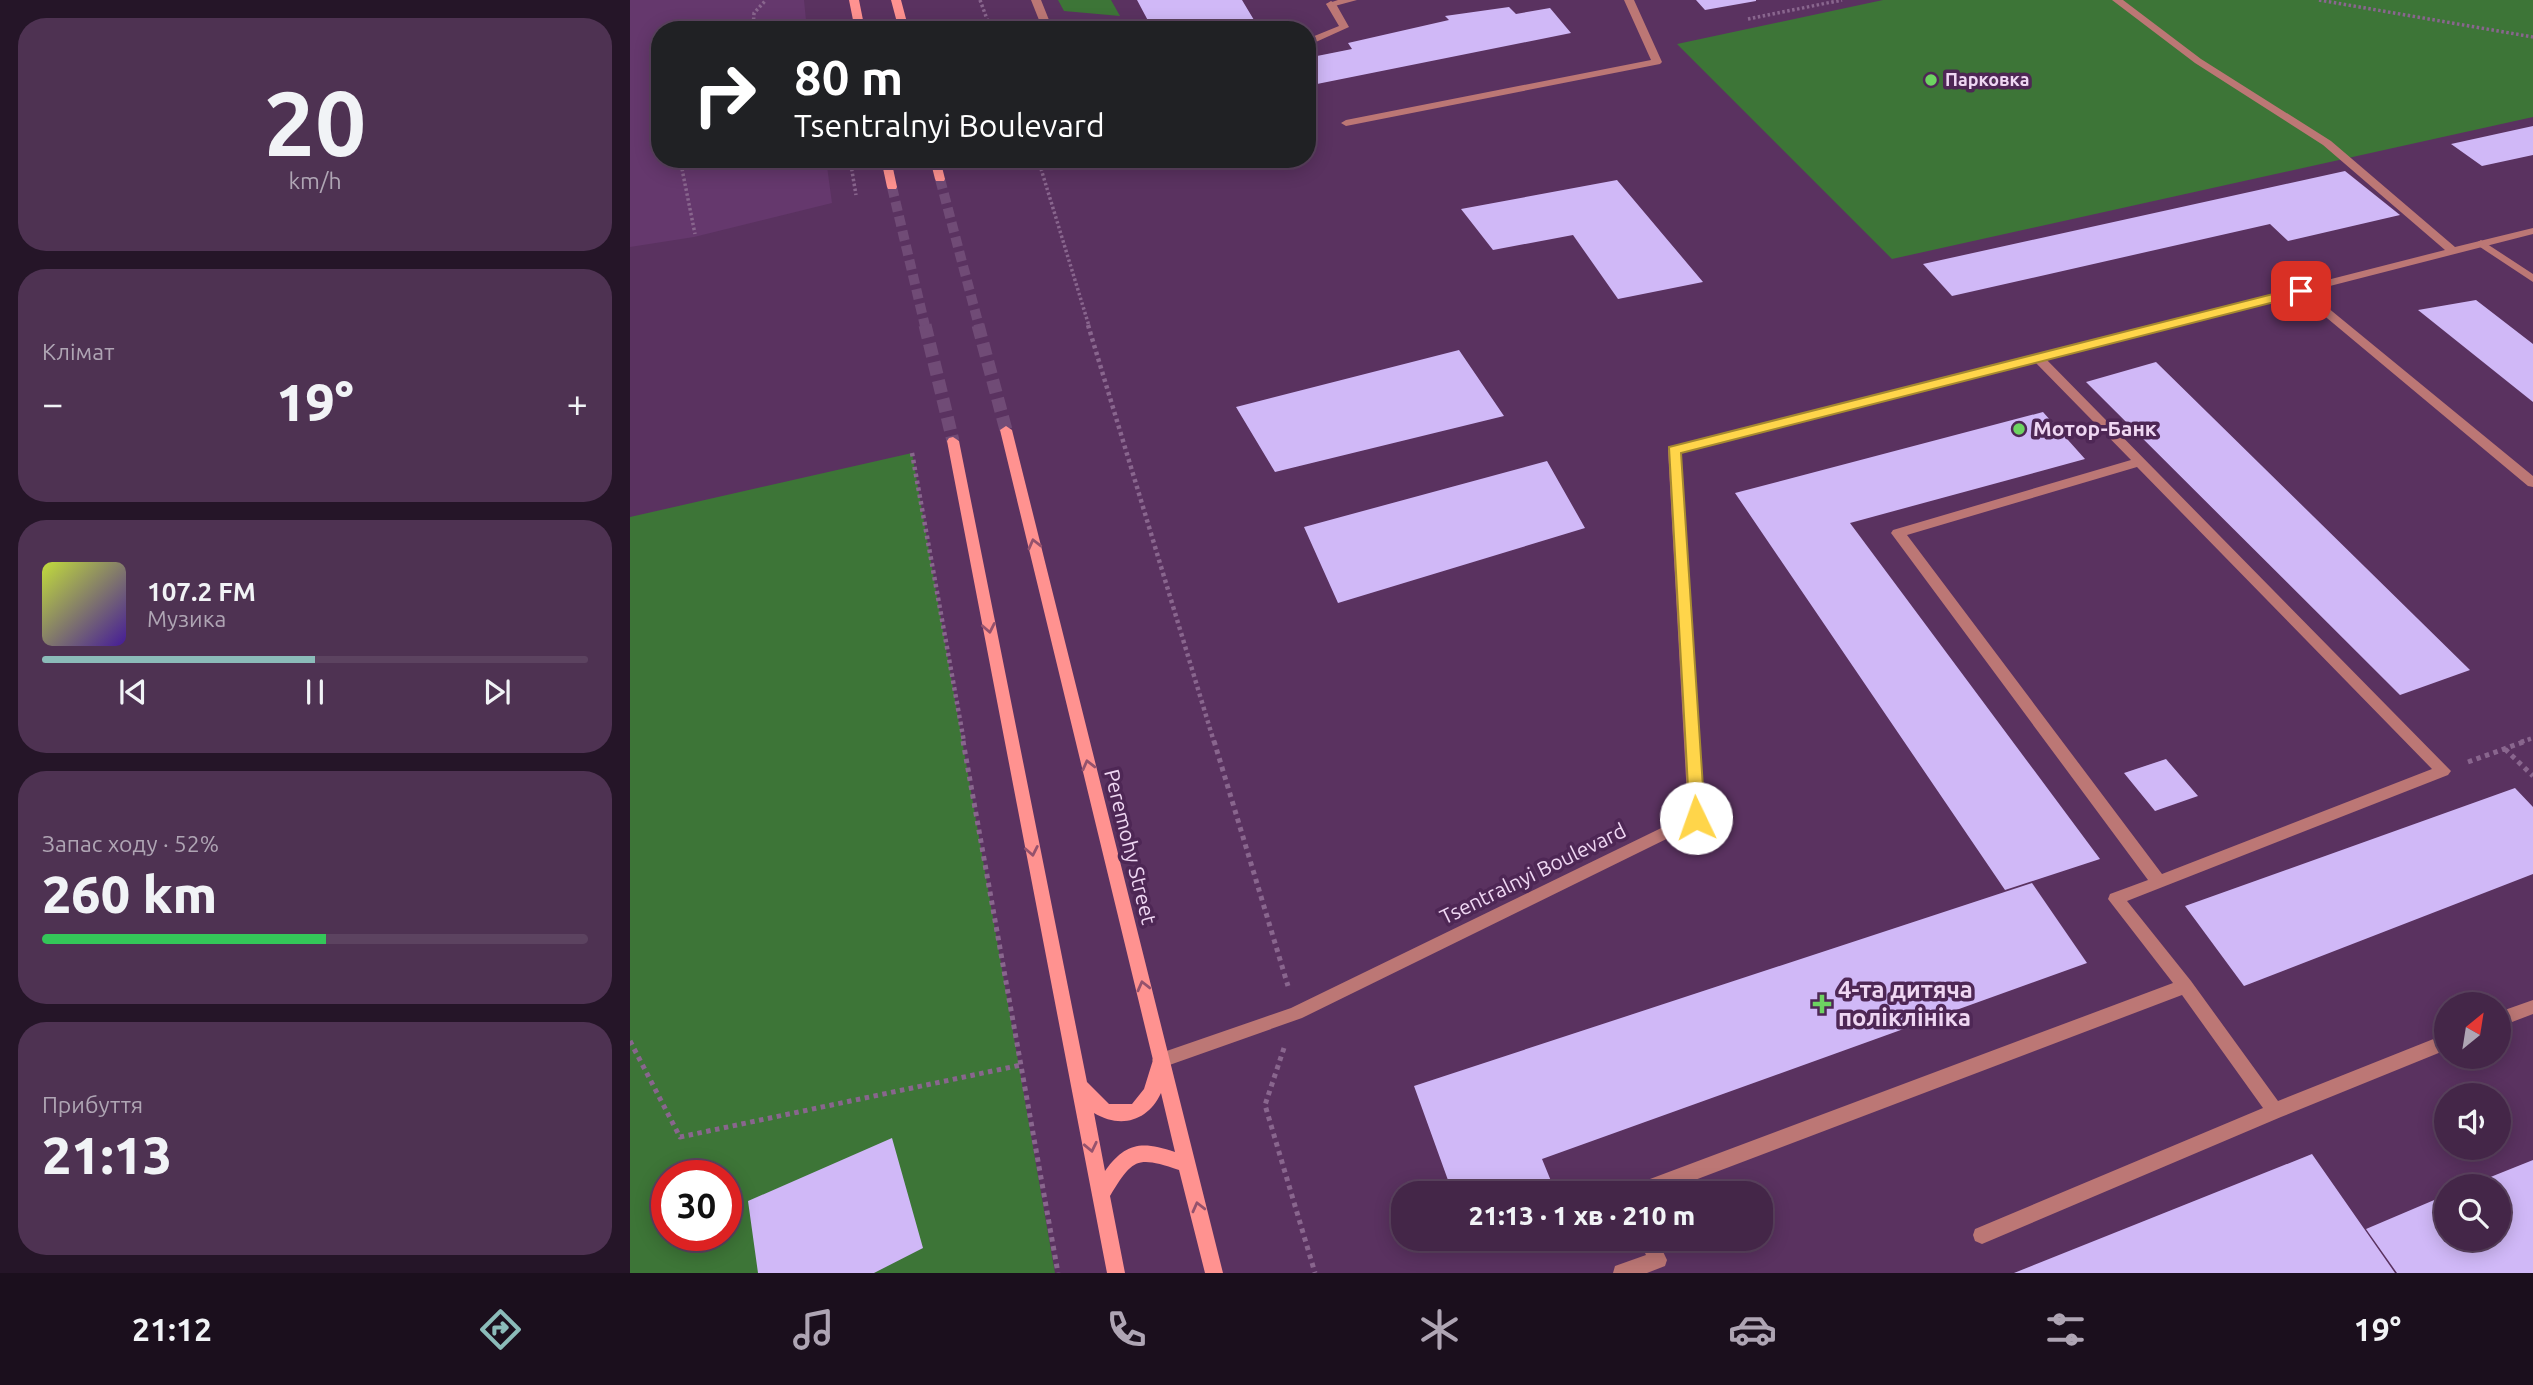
<!DOCTYPE html>
<html lang="uk">
<meta charset="utf-8">
<style>
body{margin:0;font-family:Ubuntu,sans-serif;background:#4e3252;color:#f1f3f6;height:100vh;display:flex;flex-direction:column;font-size:26px;white-space:nowrap}
*{box-sizing:border-box;margin:0}
p{font-size:23px;color:#afa5b4}
.icon{flex:none;width:38px;height:38px;fill:none;stroke:currentColor;stroke-width:2;stroke-linecap:round;stroke-linejoin:round}
.map{position:relative;flex:1;overflow:hidden}
.panel{display:flex;flex-direction:column;gap:18px;padding:18px;background:#251528;width:630px}
.panel>*{flex:none}
.hud{position:absolute;left:21px;top:21px;width:665px;height:147px;border-radius:28px;box-shadow:0 4px 18px #0003,0 0 0 2px #5c4360;background:#202124;color:#fff;overflow:hidden}
.needle{width:46px;rotate:30deg}
.fabs{position:absolute;left:1804px;top:992px;display:grid;gap:14px}
.fabs a{display:grid;place-items:center;width:77px;height:77px;border-radius:50%;background:#442648;box-shadow:0 4px 18px #0003,0 0 0 2px #5c4360;font-size:35px}
.speed{position:absolute;left:21px;top:1160px;display:flex;gap:14px;font-size:35px;font-weight:700;text-align:center}
.speed>*{display:grid;place-content:center;width:91px;height:91px;border-radius:50%;background:#442648;box-shadow:0 4px 18px #0003,0 0 0 2px #5c4360;line-height:1}
.speed .limit{border:10px solid #d22;background:#fff;color:#111}
.pin{position:absolute;display:grid;place-items:center;width:60px;height:60px;color:#fff;margin:-30px;border-radius:14px;box-shadow:0 4px 10px #0006}
.me{position:absolute;width:77px;margin:-38px;rotate:357deg;stroke-linejoin:round;filter:drop-shadow(0 0 5px #0008)}
.turn{display:flex;align-items:center;gap:24px;height:147px;padding:0 28px;font-size:32px}
.turn .icon{width:91px;height:91px;stroke-width:2.5}
.turn b{display:block;font-size:49px;line-height:60px}
.big{font-size:52px;font-weight:800;line-height:1.1}
.panel .tile{flex:1;display:flex;flex-direction:column;justify-content:center;gap:10px;min-width:0;padding:0 24px;border-radius:28px;background:#4e3252}
.panel .dial{align-items:center;gap:0}
.dial b{font-size:91px;line-height:1}
.song{display:flex;align-items:center;gap:21px}
.cover{width:84px;height:84px;border-radius:10px;background:linear-gradient(135deg,hsl(70 70% 55%),hsl(260 70% 35%))}
.played{height:7px;border-radius:4px;background:linear-gradient(90deg,#8bbbb9 50%,#5c4360 50%)}
.keys{display:flex;justify-content:space-around;direction:ltr}
.heat{display:flex;justify-content:space-between;align-items:center;font-size:38px;direction:ltr}
.charge{height:10px;border-radius:5px;background:linear-gradient(90deg,#34c759 52%,#5c4360 0)}
.trip{position:absolute;left:761px;top:1181px;width:382px;height:70px;border-radius:28px;background:#442648;box-shadow:0 4px 18px #0003,0 0 0 2px #5c4360;font-weight:800;line-height:70px;text-align:center}
.tabs{display:flex;height:112px;justify-content:space-around;align-items:center;background:#1b0f1d;color:#afa5b4}
.tabs .icon{width:49px;height:49px}
.tabs .active{color:#8bbbb9}
.tabs b{font-size:32px;color:#f1f3f6}
main{display:flex;flex:1;min-height:0}
.map>svg:first-child{display:block}
.built{fill:#65386d}
.green{fill:#3d7537;fill-rule:evenodd}
.building{fill:#d0b8f7}
.lines{fill:none;stroke-linecap:round;stroke-linejoin:round}
.secondary-tunnel-far1{stroke:#704b76;stroke-width:10;stroke-dasharray:10 5;stroke-linecap:butt}
.secondary-tunnel{stroke:#704b76;stroke-width:13;stroke-dasharray:13 6;stroke-linecap:butt}
.path-far2{stroke:#89668e;stroke-width:3.5;stroke-dasharray:2.5 2.5;stroke-linecap:butt}
.path-far1{stroke:#89668e;stroke-width:4.5;stroke-dasharray:3.5 3.5;stroke-linecap:butt}
.path{stroke:#89668e;stroke-width:5;stroke-dasharray:4.5 4.5;stroke-linecap:butt}
.service{fill:#bc7775;fill-rule:evenodd}
.minor{fill:#bc7775;fill-rule:evenodd}
.secondary{fill:#ff9290;fill-rule:evenodd}
.oneway{stroke:#95526d}
.route{fill:#ffd54a;stroke:#a68a30;stroke-width:2}
.poi-dot{fill:#6dd361;stroke:#4e2755;stroke-width:2.5}
.labels{text-anchor:middle;stroke-width:7;stroke-linejoin:round;paint-order:stroke}
.far-poi-label{font-size:18px;font-weight:bold;fill:#efd7f3;stroke:#4e2755;text-anchor:start}
.poi-label{font-size:21px;font-weight:bold;fill:#efd7f3;stroke:#4e2755;text-anchor:start}
.street-label{font-size:21px;fill:#efd7f3;stroke:#4e2755}
.near-poi-label{font-size:24px;font-weight:bold;fill:#efd7f3;stroke:#4e2755;text-anchor:start}
</style>
<main>
<section class="panel">
<div class="tile dial"><b>20</b><p>km/h</p></div>
<div class="tile"><p>Клімат</p>
<div class="heat"><a>−</a><b class="big">19°</b><a>+</a></div>
</div>
<div class="tile">
<div class="song"><i class="cover"></i><div><b>107.2 FM</b><p>Музика</p></div></div>
<div class="played"></div>
<div class="keys"><svg class="icon" aria-label="previous" viewBox="0 0 24 24"><path d="M18 5L8 12l10 7zM5 5v14"/></svg><svg class="icon" aria-label="pause" viewBox="0 0 24 24"><path d="M8 5v14M16 5v14"/></svg><svg class="icon" aria-label="next" viewBox="0 0 24 24"><path d="M6 5l10 7-10 7zM19 5v14"/></svg></div>
</div>
<div class="tile"><p>Запас ходу · 52%</p><b class="big">260 km</b><div class="charge"></div></div>
<div class="tile"><p>Прибуття</p><b class="big">21:13</b></div>
</section>
<div class="map">
<svg width="1903" height="1273" viewBox="0 0 1903 1273">
<rect width="100%" height="100%" fill="#5a3260"/>
<path class="built" d="M0,0h174l3,30h-147v129h166l6,44 -138,34 -64,10z"/>
<path class="green" d="M428,0h53l9,16 -56,-5z
M1253,0h650v117l-641,142 -215,-215z
M282,453l143,820h-425v-756zM37,1176h59v60h-59z"/>
<path class="building" d="M507,0h105l18,30h-107z
M1066,0h60v1l-51,9z
M879,7l7,7 34,-6 21,25 -264,53v-28l45,-9 -4,-6 101,-23 -4,-4z
M1903,126v29l-51,11 -31,-22z
M1715,171l55,44 -112,26 -18,-17 -318,72 -29,-32z
M987,180l86,102 -85,17 -45,-64 -80,15 -32,-41z
M1846,300l57,44v58l-115,-92z
M829,350l45,66 -229,56 -39,-65z
M1526,362l314,308 -70,25 -314,-313z
M1413,412l42,47 -235,64 250,336 -95,31 -270,-397z
M917,461l38,67 -247,75 -34,-76z
M1536,759l32,37 -43,15 -31,-38z
M1885,788l18,19v67l-289,112 -59,-80z
M1402,883l55,80 -545,196 9,22 -34,13h-64l-39,-108z
M262,1138l31,110 -49,25h-116l-10,-72z
M1682,1154l83,119h-381z
M1903,1160v113h-136l-31,-44 80,-34v44h53v-53h-31z"/>
<g class="lines">
<path class="secondary-tunnel-far1" d="M310,179l39,147
M262,187l33,139"/>
<path class="secondary-tunnel" d="M295,325l28,116
M348,325l28,105"/>
<path class="path-far2" d="M350,0l11,30
M1689,0l214,37
M1118,19l94,-19
M123,30l1,-17 12,-13
M50,159l15,75
M220,159l6,36
M408,159l51,167"/>
<path class="path-far1" d="M458,325l126,417
M282,453l52,289
M1891,742l12,-4"/>
<path class="path" d="M333,741l95,532
M584,741l74,245
M1875,749l28,27
M1838,762l58,-21
M0,1041l50,96 341,-72
M654,1048l-19,57 50,168"/>
<path class="service" d="M401,0h10l10,25 -2,2 -8,-2z
M994,0h10l28,62 -2,2 -314,62 -5,-3 5,-3 305,-60z
M701,1l5,3 13,23 -42,19v-7l32,-13 -13,-22z
M1851,240l52,34v8l-56,-37 -1,-2z
M1671,288l4,1 228,187v11l-5,-1 -231,-193v-4z
M1408,354l4,1 409,416 -3,4 -321,126 64,80 87,120 168,-67v16l-165,67 -299,127 -7,-3 -2,-6 2,-6 288,-121 -81,-113 -524,199h-33l3,-6 6,-3 539,-202 -65,-84 2,-5 38,-14 -257,-347 2,-3 238,-70 -97,-99 -2,-3zM1507,467l295,302 -270,105 -255,-339z
M1903,1000v14l-34,13v-15z
M1008,1239h19l10,21 -2,6 -18,7h-34l2,-7 31,-11z"/>
<path class="minor" d="M708,0h19l-26,7 -5,-3z
M1482,0h11l78,59 130,82 124,106 78,-19v6l-853,218 24,366 -3,4 -399,196 -141,50 -6,-3 -3,-5 3,-5 136,-47 397,-193 -20,-365 2,-3 775,-197 -122,-105 -128,-82z"/>
<path class="secondary" d="M219,0h10l6,30h-10z
M261,0h10l8,30h-10z
M251,159h10l6,28 -1,2h-8l-1,-2z
M300,159h10l5,20 -1,2h-8l-1,-2z
M376,426l6,4 211,843h-18l-26,-103c-42,-14 -46,-12 -69,26l15,77h-18l-160,-832 2,-3 4,-1 6,4 128,641 22,22h23l12,-15 9,-29 -153,-630zM531,1093l14,59c-33,-11 -49,-10 -70,19l-11,-58c27,16 54,8 67,-20z"/>
</g>
<defs><path id="oneway-chevron" d="M-2-3.5L2.5 0L-2 3.5" fill="none" stroke-width="1.6" stroke-linecap="round" stroke-linejoin="round" transform="scale(1.75)"/></defs>
<g class="oneway">
<use href="#oneway-chevron" transform="translate(404 544) rotate(-104)"/>
<use href="#oneway-chevron" transform="translate(359 628) rotate(79)"/>
<use href="#oneway-chevron" transform="translate(458 765) rotate(-104)"/>
<use href="#oneway-chevron" transform="translate(402 851) rotate(79)"/>
<use href="#oneway-chevron" transform="translate(513 986) rotate(-104)"/>
<use href="#oneway-chevron" transform="translate(461 1147) rotate(78)"/>
<use href="#oneway-chevron" transform="translate(568 1207) rotate(-104)"/>
</g>
<path class="route" d="M1671,287l5,1v6l-625,159 24,365 -3,5h-12l-21,-376z"/>
<g class="poi-dot">
<circle cx="1301" cy="80" r="7"/>
<circle cx="1389" cy="429" r="7"/>
<path d="M1188.5 993.5h7v7h7v7h-7v7h-7v-7h-7v-7h7z"/>
</g>
<g class="labels">
<g class="far-poi-label">
<text x="1315" y="86">Парковка</text>
</g>
<g class="poi-label">
<text x="1403" y="436">Мотор-Банк</text>
</g>
<g class="street-label">
<text transform="translate(500 847) rotate(76)" y="7">Peremohy Street</text>
<text transform="translate(903 874) rotate(-26)" y="7">Tsentralnyi Boulevard</text>
</g>
<g class="near-poi-label">
<text x="1208" y="998">4-та дитяча<tspan x="1208" dy="28">поліклініка</tspan></text>
</g>
</g>
</svg>
<div class="fabs">
<a><svg class="needle" viewBox="-14 -14 28 28"><path d="M0-13l5 13h-10z" fill="#e53935"/><path d="M0 13l5-13h-10z" fill="#afa5b4"/></svg></a>
<a><svg class="icon" aria-label="sound" viewBox="0 0 24 24"><path d="M4 9h4l5-4v14l-5-4H4zM17 9q2 3 0 6"/></svg></a>
<a><svg class="icon" aria-label="search" viewBox="0 0 24 24"><circle cx="10" cy="10" r="6"/><path d="M15 15l6 6"/></svg></a>
</div>
<div class="speed"><div class="limit">30</div></div>
<div class="pin" style="left:1671px;top:291px;background:#d93025"><svg class="icon" aria-label="arrive" viewBox="0 0 24 24"><path d="M6 21V4h12l-3 4 3 4H6"/></svg></div>
<svg class="me" style="left:1066px;top:818px" viewBox="-20 -20 40 40"><circle r="19" fill="#fff"/><path d="M0-13L10 11 0 6-10 11z" fill="#ffd54a"/></svg>
<div class="trip">21:13 · 1 хв · 210 m</div>
<div class="hud">
<div class="turn"><svg class="icon" aria-label="right" viewBox="0 0 24 24"><path d="M7 20v-9h11M14 6l5 5-5 5"/></svg><div><b>80 m</b>Tsentralnyi Boulevard</div></div>
</div>
</div>
</main>
<nav class="tabs">
<b>21:12</b>
<svg class="icon active" aria-label="directions" viewBox="0 0 24 24"><path d="M12 3l9 9-9 9-9-9zM9 14v-3h6M13 9l2 2-2 2"/></svg>
<svg class="icon" aria-label="music" viewBox="0 0 24 24"><path d="M9 18V5l10-2v13"/><circle cx="6" cy="18" r="3"/><circle cx="16" cy="16" r="3"/></svg>
<svg class="icon" aria-label="phone" viewBox="0 0 24 24"><path d="M5 4h4l2 5-3 2q2 4 5 5l2-3 5 2v4C11 20 4 13 5 4z"/></svg>
<svg class="icon" aria-label="climate" viewBox="0 0 24 24"><path d="M12 3v18M4 7l16 10M4 17L20 7"/></svg>
<svg class="icon" aria-label="car" viewBox="0 0 24 24"><path d="M5 17H2v-5l4-1 3-4h7l3 4 3 1v5h-3M9 17h6M6 11h13"/><circle cx="7" cy="17" r="2"/><circle cx="17" cy="17" r="2"/></svg>
<svg class="icon" aria-label="filters" viewBox="0 0 24 24"><path d="M4 7h16M4 17h16"/><circle cx="9" cy="7" r="2"/><circle cx="15" cy="17" r="2"/></svg>
<b>19°</b>
</nav>
